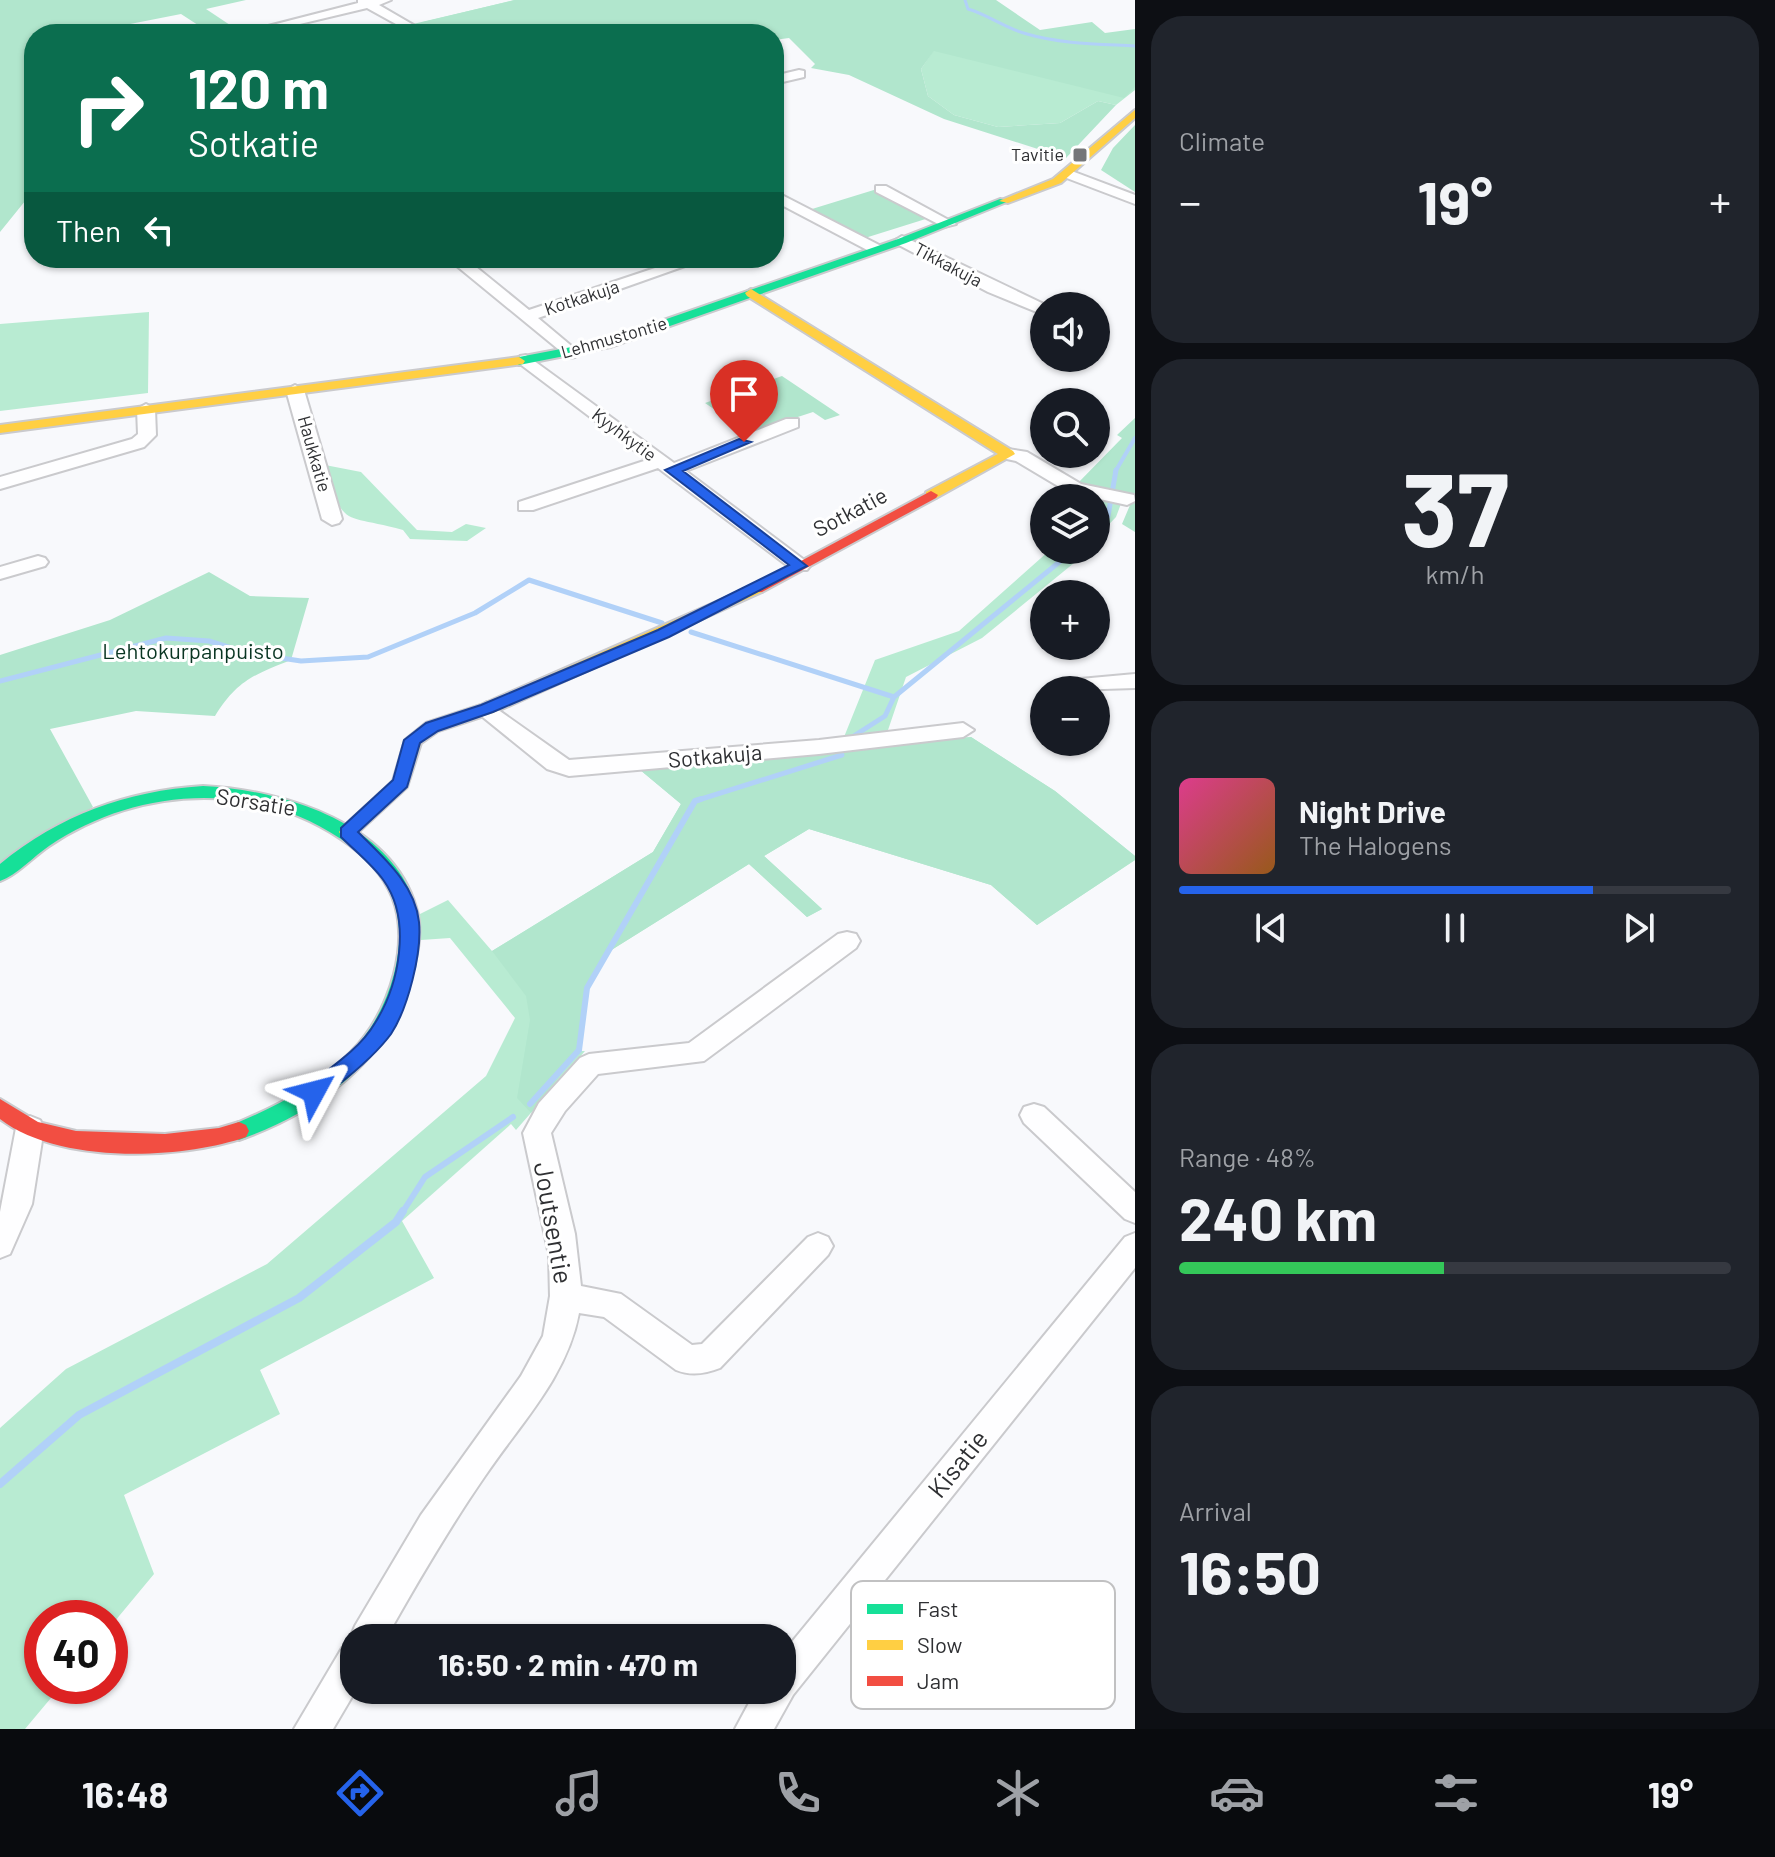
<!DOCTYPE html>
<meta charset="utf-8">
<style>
body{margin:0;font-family:Barlow,sans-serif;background:#20242c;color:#f1f3f6;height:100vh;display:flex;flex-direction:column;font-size:30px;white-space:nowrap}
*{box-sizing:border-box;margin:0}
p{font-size:26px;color:#9ea1a6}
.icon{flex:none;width:44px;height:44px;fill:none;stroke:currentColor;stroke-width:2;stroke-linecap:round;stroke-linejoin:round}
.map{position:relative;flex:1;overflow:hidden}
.panel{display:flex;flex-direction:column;gap:16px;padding:16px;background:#0d0f14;width:640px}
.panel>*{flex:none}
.guide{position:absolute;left:24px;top:24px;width:760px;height:244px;border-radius:32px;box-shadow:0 2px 6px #0004;background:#0b6e4f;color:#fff;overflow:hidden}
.tools{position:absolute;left:1030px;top:292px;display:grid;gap:16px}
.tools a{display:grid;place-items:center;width:80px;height:80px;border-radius:50%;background:#171b24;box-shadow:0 2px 6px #0004;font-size:40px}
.speed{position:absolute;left:24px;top:1600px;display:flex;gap:16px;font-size:40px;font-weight:700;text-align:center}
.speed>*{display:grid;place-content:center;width:104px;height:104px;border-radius:50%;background:#171b24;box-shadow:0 2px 6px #0004;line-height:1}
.speed .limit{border:12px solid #d22;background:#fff;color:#111}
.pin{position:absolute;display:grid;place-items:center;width:68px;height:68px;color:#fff;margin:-82px -34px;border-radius:50% 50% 50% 0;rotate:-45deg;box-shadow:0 0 8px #0007}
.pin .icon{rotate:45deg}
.me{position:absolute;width:88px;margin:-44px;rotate:52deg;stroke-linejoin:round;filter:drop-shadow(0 0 6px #0008)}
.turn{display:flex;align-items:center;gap:28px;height:168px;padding:0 32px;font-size:36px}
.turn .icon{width:104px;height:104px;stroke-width:2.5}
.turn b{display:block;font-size:56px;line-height:68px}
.then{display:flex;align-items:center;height:76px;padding:0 32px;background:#0003;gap:16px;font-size:30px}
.big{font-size:60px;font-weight:700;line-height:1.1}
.panel .card{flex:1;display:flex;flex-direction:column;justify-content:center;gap:12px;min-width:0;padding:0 28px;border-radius:32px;background:#20242c}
.panel .dial{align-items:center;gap:0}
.dial b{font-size:104px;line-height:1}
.song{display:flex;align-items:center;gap:24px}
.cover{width:96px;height:96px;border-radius:12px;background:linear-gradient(135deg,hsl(330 70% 55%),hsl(30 70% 35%))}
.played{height:8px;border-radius:4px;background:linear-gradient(90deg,#2563eb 75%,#363941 75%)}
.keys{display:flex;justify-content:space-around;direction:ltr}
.heat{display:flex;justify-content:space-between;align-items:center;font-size:44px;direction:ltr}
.charge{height:12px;border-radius:6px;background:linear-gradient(90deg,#34c759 48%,#363941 0)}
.trip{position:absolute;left:340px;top:1624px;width:456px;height:80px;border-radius:32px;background:#171b24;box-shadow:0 2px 6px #0004;font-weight:700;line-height:80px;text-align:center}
.menu{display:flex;height:128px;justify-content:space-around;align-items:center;background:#090b0e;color:#9ea1a6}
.menu .icon{width:56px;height:56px}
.menu .active{color:#2563eb}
.menu b{font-size:36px;color:#f1f3f6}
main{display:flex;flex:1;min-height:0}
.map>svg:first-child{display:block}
.green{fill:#b8ebd2}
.forest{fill:#b1e6cd}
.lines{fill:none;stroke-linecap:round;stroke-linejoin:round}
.stream-far4{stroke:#b1d1f8;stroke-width:3}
.stream-far3{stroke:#b1d1f8;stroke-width:4}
.stream-far2{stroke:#b1d1f8;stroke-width:5}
.stream-far1{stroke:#b1d1f8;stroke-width:6}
.stream{stroke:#b1d1f8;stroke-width:8}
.street-casing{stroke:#cacacd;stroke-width:4}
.fast-casing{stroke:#cacacd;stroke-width:4}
.slow-casing{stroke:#cacacd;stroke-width:4}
.jam-casing{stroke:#cacacd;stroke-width:4}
.street{fill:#fefeff;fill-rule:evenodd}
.fast{fill:#16e098;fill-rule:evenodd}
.slow{fill:#ffcf43;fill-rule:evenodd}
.jam{fill:#f24e42;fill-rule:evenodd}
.route{fill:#2563eb;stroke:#184099;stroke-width:2}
.poi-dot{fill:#757679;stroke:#fff;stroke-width:3}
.labels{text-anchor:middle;stroke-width:6;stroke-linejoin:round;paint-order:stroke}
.far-poi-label{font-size:18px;fill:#2f3033;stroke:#fff;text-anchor:end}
.far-street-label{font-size:18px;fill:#2f3033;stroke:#fff}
.street-label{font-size:22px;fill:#2f3033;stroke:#fff}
.park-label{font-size:22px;fill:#093522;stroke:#fff}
.near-street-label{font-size:26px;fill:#2f3033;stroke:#fff}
.key{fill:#fff;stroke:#c1c1c2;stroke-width:2}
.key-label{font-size:22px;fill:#2f3033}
</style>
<main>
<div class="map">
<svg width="1135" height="1729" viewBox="0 0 1135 1729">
<rect width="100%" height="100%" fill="#f8f9fc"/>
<path class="green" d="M514,0h471v27l150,15v48l-19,15 -18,-4 -38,22 -62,4 -44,-12 -26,-19 -7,-27 13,-19 -160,-16 -351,-12z
M149,312l-1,81 -148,18v-87z
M325,465l36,7 56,58 35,2 14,-8 20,4 -19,13 -57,-2 -7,-9c-61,-17 -59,0 -78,-65z
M1073,492l49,9 -6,16 -20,21 5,3 -5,4v-47h-13z
M1050,550h40l-108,88 -76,39 -19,56 -43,4 31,-77 84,-29z
M971,737l84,54 80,65v4l-98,65 -46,-40 -182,-56 -45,27 58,53 -15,8 -58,-53 -144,90 -19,35 -8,62h7l-69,79 -5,-6 -109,97 32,57 -174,92 20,44 -156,81 30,79 -44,53v-9h-68v68h19l-36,43h-25v-301l66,-59 201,-105 219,-188 29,-58 -65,-80 -29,2 -1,-26 28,-14 44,51 161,-99 28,-48 -42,-35z"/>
<path class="forest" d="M0,0h246l-40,9 24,16 18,4 -47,-2 -20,-13 -61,12 10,8h-96v156l-34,42z
M515,0h481l44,30 52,-8 13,11 30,-4v58l-11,11 -190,-47 -13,18 7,27 26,19 44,12 62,-4 38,-22 18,4 -50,53 -122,-39 -95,-44 -38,-7 4,-4 -26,-26 -15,2v-6h-343l-18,-10z
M1135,125v67l-34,-22 12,-22z
M877,189l55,28 -67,21 -53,-29z
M782,376l58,39 -15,5 -12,-8 -64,21 -44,-30z
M1135,418v114l-13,-8 11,-26 -57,-13 46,-47 -5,-3z
M209,572l41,24 59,2 -18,62c-38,15 -54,21 -76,56l-79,-5 -86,18 43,78 -93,57v-209l110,-35z
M971,737l84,54 80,65v4l-98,65 -46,-40 -182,-56 -45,27 58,53 -15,8 -58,-53 -144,90 -19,34 -8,64 -47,61 -14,-15 13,-78 -4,-24 -34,-45 161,-99 28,-48 -42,-35z"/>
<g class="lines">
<path class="stream-far4" d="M965,0l3,9c21,6 38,20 59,25 34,10 72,10 108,12"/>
<path class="stream-far3" d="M1115,472l20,-34"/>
<path class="stream-far2" d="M1096,528l12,-12 8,-46
M691,632l203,65
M0,681l166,-43 43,3 38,12 54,8 67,-4 107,-44 54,-33 133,43
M849,739l36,-23 9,-19 180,-147
M695,801l147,-46"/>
<path class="stream-far1" d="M530,1104l49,-54 8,-62 108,-187 6,-2
M402,1213l23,-36 88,-60"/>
<path class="stream" d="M0,1484l79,-69 220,-117 97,-76 7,-11"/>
<g class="street-casing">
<path id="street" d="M391,0l-12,5 50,29h-15l-47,-26 -109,26h-21l121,-31v-3z
M799,70l5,1v6l-30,7v-8z
M1069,170l66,25v9l-71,-27 -2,-3z
M876,186h10l70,38 -12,3 -68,-35z
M774,191l107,55 3,3 -13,3 -97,-51z
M902,236l146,70h-4v9l-56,-23 -91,-48 -3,-3z
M447,258h18l64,52 156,-52 14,3 -161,57 37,31v8l-6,1z
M526,355l148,108 112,-44h12v8l-112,44 121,91 3,4 -3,4h-14l-135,-102 -125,42h-14v-8l128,-42 -127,-96v-8z
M295,385l9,5 38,129 -3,4 -7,2 -10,-6 -36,-129z
M146,404l9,5 1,26 -12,12 -144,42v-12l132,-38 6,-5 -1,-25z
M1008,449l19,3 54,32 53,11 1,6 -8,4 -59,-13 -52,-31 -14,-3v-8z
M38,556l7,2 3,4 -3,4 -45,13v-12z
M1135,674v14l-63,2 -3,-4 11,-7z
M487,702l82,58 250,-20 144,-17 11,7 -11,7 -144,17 -250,22 -22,-7 -68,-55 -3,-5z
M847,932l9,2 4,7 -4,7 -152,113 -106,13 -33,37 -14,22 24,101 6,52 40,8 71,51 10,-1 106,-107 10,-4 10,4 5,9 -5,9 -108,113c-15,6 -29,8 -44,2l-72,-53 -25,-4c-12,64 -59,111 -94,163 -36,52 -68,107 -99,162h-32l2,52 -23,39h-39l48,-81 10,-5 -2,-5 5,-12 66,-111 100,-139 22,-40 7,-40 -1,-41 -26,-122 16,-30 41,-45 9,-4 100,-11 149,-109z
M1034,1104l10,3 91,85v31l-10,-4 -101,-96 -4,-8 4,-8z
M30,1116l10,4 4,8 -12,76 -22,50 -10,4v-46l16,-84 4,-8z
M1135,1233v35l-342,427 -19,34h-39l21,-39h26v-36l343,-417z"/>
</g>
<g class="fast-casing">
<path id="fast" d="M1000,199l9,2 -103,42 -296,104 -91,18 -6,-4 6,-4 84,-16 295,-102z
M203,786c80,4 194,37 215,129 4,20 -1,41 -6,60 -21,85 -94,137 -173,165l-7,-3 -3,-6 3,-6c43,-18 85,-39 118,-72 22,-22 36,-49 44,-79 15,-59 -2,-101 -53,-135 -42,-28 -87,-41 -137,-41 -55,0 -109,17 -155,48 -15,10 -32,29 -49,35v-17c60,-49 126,-73 203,-78z"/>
</g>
<g class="slow-casing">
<path id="slow" d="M1135,110v8l-74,65 -53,20 -9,-2 54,-22z
M751,289l262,162 2,3 -79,44h-10v-6l72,-38 -251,-158 -2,-3z
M519,357l6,4 -2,3 -523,69v-8z
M757,584l5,2v6l-269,121 -55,18 -17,12 -14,44 -53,49h-12l-3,-4 3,-4 51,-47 12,-41 21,-17 55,-18z"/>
</g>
<g class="jam-casing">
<path id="jam" d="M931,491l7,4 -2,3 -174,94h-10l-3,-3z
M0,1099l38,23 38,9 89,3 54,-6 20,-6 7,3 3,6 -3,6c-66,23 -188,27 -246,-18z"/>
</g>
<use href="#street" class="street"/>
<use href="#fast" class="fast"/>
<use href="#slow" class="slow"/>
<use href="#jam" class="jam"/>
</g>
<path class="route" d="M739,439l12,3 -68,29 124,95 -138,71 -176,75 -55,19 -18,12 -13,44 -49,45c25,25 57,52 61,90 3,31 -11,86 -28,112 -14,19 -34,36 -53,51 -10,8 -18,17 -31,13l-3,-6 3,-6c23,-18 53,-37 68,-63 24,-38 37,-102 9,-142 -11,-16 -29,-30 -43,-44v-9l52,-48 11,-40 22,-17 55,-18 177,-75 131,-65 -124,-95z"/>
<rect class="poi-dot" x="1072" y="147" width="16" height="16" rx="4"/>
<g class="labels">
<g class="far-poi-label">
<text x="1064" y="161">Tavitie</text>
</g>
<g class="far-street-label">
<text transform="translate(948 265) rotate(28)" y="6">Tikkakuja</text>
<text transform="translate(582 298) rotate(-18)" y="6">Kotkakuja</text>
<text transform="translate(614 338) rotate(-16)" y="6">Lehmustontie</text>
<text transform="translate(624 435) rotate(37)" y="6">Kyyhkytie</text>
<text transform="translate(314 454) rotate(74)" y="6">Haukkatie</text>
</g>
<g class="street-label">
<text transform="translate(850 512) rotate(-28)" y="8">Sotkatie</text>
<text transform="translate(715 756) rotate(-5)" y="8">Sotkakuja</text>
<text transform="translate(256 802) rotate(9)" y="8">Sorsatie</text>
</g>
<g class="park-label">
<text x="193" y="659">Lehtokurpanpuisto</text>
</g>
<g class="near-street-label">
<text transform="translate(553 1223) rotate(80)" y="9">Joutsentie</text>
<text transform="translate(958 1464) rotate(-51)" y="9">Kisatie</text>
</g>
</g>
<rect x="851" y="1581" width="264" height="128" rx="12" class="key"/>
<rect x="867" y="1604" width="36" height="10" fill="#16e098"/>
<rect x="867" y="1640" width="36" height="10" fill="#ffcf43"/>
<rect x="867" y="1676" width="36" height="10" fill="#f24e42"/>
<g class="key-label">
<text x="917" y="1617">Fast</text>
<text x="917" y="1653">Slow</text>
<text x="917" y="1689">Jam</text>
</g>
</svg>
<div class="tools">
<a><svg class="icon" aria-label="sound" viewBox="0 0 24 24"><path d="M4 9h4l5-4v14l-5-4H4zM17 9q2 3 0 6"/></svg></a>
<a><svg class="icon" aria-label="search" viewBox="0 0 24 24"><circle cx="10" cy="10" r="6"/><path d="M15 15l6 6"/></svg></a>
<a><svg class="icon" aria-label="layers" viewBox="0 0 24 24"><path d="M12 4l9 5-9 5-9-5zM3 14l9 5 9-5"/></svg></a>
<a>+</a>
<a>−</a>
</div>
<div class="speed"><div class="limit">40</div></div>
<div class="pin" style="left:744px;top:442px;background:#d93025"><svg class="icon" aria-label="arrive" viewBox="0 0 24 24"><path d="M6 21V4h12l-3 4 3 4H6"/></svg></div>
<svg class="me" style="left:314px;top:1092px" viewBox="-20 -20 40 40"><path d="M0-17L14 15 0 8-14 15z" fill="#2563eb" stroke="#fff" stroke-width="4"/></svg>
<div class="trip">16:50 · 2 min · 470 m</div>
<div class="guide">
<div class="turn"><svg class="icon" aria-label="right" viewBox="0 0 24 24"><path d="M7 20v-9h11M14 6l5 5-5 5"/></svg><div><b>120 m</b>Sotkatie</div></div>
<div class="then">Then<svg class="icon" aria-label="left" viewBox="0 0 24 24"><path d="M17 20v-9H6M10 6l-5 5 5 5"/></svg></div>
</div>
</div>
<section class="panel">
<div class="card"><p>Climate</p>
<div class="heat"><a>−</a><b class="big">19°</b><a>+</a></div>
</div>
<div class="card dial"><b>37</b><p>km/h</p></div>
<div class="card">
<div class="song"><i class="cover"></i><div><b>Night Drive</b><p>The Halogens</p></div></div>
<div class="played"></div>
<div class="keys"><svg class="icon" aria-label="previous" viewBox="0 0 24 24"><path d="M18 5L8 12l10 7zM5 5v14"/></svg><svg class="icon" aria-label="pause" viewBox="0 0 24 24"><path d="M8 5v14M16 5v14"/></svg><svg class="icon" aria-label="next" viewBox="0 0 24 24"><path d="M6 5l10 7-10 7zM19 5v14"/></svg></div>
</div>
<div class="card"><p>Range · 48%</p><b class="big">240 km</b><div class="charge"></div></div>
<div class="card"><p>Arrival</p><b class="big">16:50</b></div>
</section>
</main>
<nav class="menu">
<b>16:48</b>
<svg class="icon active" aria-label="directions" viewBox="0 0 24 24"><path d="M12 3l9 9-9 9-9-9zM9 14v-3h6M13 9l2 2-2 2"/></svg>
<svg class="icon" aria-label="music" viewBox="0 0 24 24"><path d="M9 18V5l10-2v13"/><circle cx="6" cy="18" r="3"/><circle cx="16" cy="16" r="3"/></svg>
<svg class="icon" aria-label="phone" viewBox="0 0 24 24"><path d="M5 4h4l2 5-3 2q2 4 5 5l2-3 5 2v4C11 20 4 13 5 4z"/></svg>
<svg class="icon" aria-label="climate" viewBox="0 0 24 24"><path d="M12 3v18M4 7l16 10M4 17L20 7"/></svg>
<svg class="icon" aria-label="car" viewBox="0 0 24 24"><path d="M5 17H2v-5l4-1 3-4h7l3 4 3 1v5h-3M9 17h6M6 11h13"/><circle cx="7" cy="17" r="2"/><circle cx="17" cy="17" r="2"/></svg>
<svg class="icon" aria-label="filters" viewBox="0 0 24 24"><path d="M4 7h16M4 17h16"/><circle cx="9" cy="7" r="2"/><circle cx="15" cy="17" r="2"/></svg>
<b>19°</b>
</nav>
